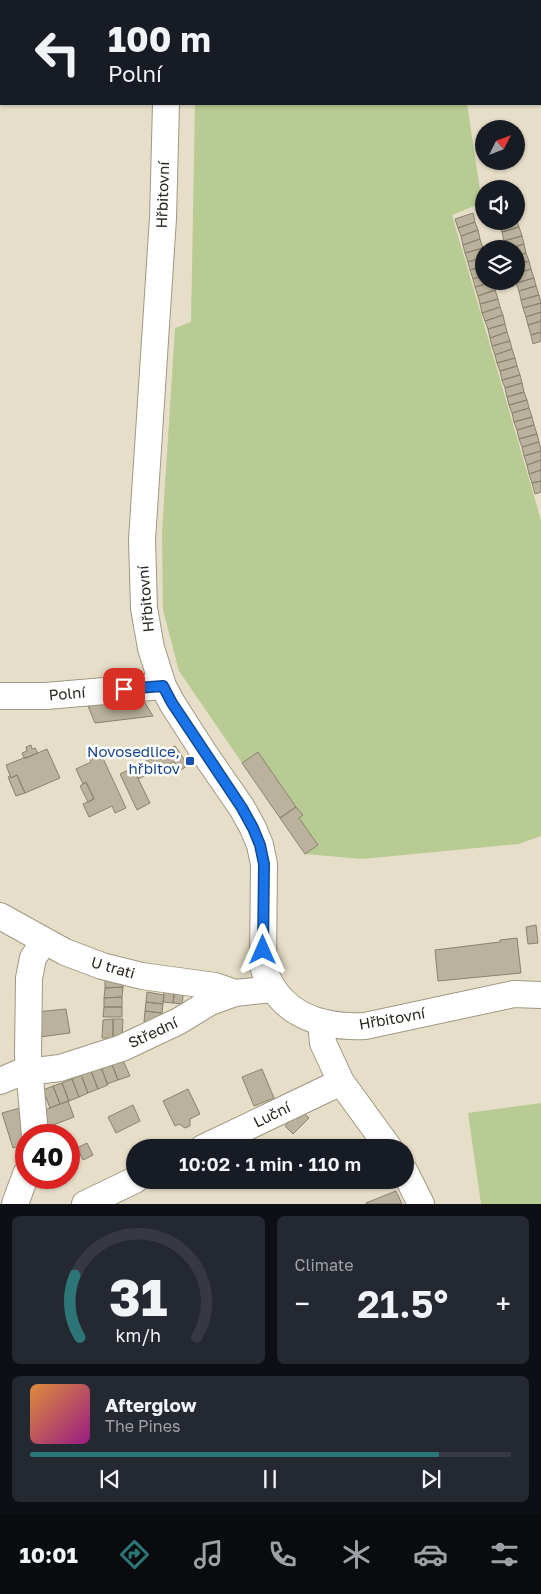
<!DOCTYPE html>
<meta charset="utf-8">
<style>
body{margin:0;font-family:"Golos Text",sans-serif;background:#242831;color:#f1f3f6;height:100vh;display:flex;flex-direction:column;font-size:19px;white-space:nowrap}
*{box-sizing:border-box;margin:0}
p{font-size:16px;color:#9ea1a6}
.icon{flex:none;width:28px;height:28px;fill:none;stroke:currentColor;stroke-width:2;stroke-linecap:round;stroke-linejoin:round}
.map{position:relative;height:1204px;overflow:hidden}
.panel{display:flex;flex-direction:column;gap:12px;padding:12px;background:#0d0f14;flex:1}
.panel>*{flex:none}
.banner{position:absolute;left:0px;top:0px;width:541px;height:105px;box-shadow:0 1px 4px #0004;background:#171b24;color:#f1f3f6;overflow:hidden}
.needle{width:32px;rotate:48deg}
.buttons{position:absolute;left:475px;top:120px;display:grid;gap:10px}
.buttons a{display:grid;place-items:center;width:50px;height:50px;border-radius:50%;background:#171b24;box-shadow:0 1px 4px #0004;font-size:25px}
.speed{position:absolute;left:15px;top:1124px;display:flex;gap:10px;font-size:25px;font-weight:700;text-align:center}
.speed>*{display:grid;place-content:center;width:65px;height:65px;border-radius:50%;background:#171b24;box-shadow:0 1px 4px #0004;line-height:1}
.speed .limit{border:8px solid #d22;background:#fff;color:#111}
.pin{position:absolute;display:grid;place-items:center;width:42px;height:42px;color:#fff;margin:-21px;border-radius:10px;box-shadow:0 2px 8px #0006}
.me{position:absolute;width:55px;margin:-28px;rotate:0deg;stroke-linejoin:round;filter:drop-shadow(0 0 4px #0008)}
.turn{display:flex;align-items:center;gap:18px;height:105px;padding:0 25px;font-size:22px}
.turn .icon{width:65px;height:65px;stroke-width:2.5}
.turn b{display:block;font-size:35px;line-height:42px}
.big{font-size:38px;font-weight:600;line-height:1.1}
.panel .card{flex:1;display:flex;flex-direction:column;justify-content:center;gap:8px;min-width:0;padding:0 18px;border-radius:8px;background:#242831}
.panel .dial{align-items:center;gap:0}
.dial svg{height:130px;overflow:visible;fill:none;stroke:#363941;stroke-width:7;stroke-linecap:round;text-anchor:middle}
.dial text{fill:#f1f3f6;stroke:none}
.song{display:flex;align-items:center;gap:15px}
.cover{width:60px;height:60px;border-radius:8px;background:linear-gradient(135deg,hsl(30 70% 55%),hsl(310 70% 35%))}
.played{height:5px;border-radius:2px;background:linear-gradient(90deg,#2d7677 85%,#363941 85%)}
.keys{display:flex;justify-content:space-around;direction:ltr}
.heat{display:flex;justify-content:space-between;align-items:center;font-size:28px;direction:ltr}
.panel .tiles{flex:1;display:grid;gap:12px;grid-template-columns:1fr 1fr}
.card:last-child{grid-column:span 2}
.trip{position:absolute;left:126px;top:1139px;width:288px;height:50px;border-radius:25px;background:#171b24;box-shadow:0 1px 4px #0004;font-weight:600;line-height:50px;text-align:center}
.tab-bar{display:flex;height:80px;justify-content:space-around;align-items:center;background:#090b0e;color:#9ea1a6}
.tab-bar .icon{width:35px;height:35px}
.tab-bar .active{color:#2d7677}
.tab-bar b{font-size:22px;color:#f1f3f6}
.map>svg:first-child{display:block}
.green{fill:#b8cb92}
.building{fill:#bab29d;stroke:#89826d}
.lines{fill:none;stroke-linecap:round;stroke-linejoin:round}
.minor-casing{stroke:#a09883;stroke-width:28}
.minor{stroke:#fff;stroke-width:26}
.route-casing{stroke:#114b97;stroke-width:12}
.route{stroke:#1a73e8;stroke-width:9}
.transit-dot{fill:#1a4fb4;stroke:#fff;stroke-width:2}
.labels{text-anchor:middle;stroke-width:5;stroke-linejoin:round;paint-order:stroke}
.street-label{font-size:15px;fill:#2a271f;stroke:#fff}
.transit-label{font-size:15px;fill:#164399;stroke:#fff;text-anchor:end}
</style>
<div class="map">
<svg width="541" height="1204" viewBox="0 0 541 1204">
<rect width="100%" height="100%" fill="#e6dec8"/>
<path class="green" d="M195,104h272l15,99 -30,12 89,305v316l-22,8 -157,15 -57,-5 13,-9 -19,-27 3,-3 -44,-63 -16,11 -63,-92 -16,-61 -1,-78 13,-204 16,-6z
M541,1103v101h-60l-13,-91z"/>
<path class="building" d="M473,213l2,9 -17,6 -3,-9z
M516,218l3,9 -17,5 -3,-8 8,-3h9z
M475,222l3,8 -17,6 -3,-8z
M519,227l3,9 -18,5 -2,-9z
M478,230l2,9 -17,6 -2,-9z
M522,236l2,8 -18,5 -2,-8z
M480,239l3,9 -18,5 -2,-8z
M524,244l2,9 -10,3v-7h-7z
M483,248l1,9 -16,5 -3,-9z
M526,253l3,8 -13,4v-9z
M484,257v9l-14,4 -2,-8z
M529,261l2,8 -15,5v-9z
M484,266v9l-11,4 -3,-9z
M531,269l3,9 -18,5v-9z
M484,275v6l9,1 -18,5 -2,-8z
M534,278l2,8 -17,5 -3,-8z
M493,282l2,8 -17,6 -3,-9z
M536,286l3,9 -18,5 -2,-9z
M495,290l3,9 -18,5 -2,-8z
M539,295l2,8 -18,5 -2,-8z
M498,299l2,8 -18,6 -2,-9z
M541,303v9l-15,5 -3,-9z
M500,307l3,8 -18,6 -3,-8z
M541,312v9l-13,4 -2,-8z
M503,315l2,9 -17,5 -3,-8z
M541,321v11l-10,3 -3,-10z
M505,324l2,8 -17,6 -2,-9z
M507,332l3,9 -18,5 -2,-8z
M541,332v9l-8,3 -2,-9z
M510,341l2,8 -17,6 -3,-9z
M512,349l3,9 -18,5 -2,-8z
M515,358l2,8 -17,5 -3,-8z
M517,366l3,9 -18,5 -2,-9z
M520,375l2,8 -17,5 -3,-8z
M522,383l2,9 -17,5 -2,-9z
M524,392l3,8 -18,5 -2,-8z
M527,400l2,8 -17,5 -3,-8z
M529,408l3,9 -18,5 -2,-9z
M532,417l2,8 -17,5 -3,-8z
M534,425l3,9 -18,5 -2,-9z
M537,434l2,8 -17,5 -3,-8z
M539,442l2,9 -17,5 -2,-9z
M541,451v9l-14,5 -3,-9z
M541,460v10l-12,4 -2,-9z
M541,470v11l-9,2 -3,-9z
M541,481v11l-6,2 -3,-11z
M142,698l11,18 -58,7 -7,-17z
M31,745l1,4 3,-1 3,5 -12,5h-2l-2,-5 5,-2 -1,-4z
M175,746l13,19 -7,5 -7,-8 -36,17 -5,-11z
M47,749l13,29 -35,15 -8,-18 -6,3 -5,-13 20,-8v1z
M258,752l38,55 -16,11 -38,-55z
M101,754l25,54 -11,5 -3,-7 -23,11 -6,-13 11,-5 -8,-17 -3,2 -7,-15 15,-7 -1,-3z
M133,768l17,35 -13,7 -17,-36z
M17,775l8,18 -9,3 -8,-19 2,-1 1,2z
M86,782l8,17 -6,3 -8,-16z
M296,807l7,8 -4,3 19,27 -13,9 -25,-36z
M536,925l2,18 -10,1 -2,-17z
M517,938l4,35 -83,8 -3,-31 65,-8v-2z
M123,977v10l-18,1v-10z
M165,985l10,2 -2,16 -10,-1z
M123,987l-1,10 -18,1 1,-10z
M175,987l9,1 -2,16 -9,-1z
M147,992l17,3 -1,9 -17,-2z
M122,997v10h-18v-9z
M146,1002l17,2 -1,9 -17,-2z
M104,1007h18v10h-19z
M66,1009l4,24 -30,4 -4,-25z
M145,1011l17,2 -2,11 -16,-2z
M113,1019h10l-1,19h-9z
M113,1019v19h-11l1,-18z
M122,1058l8,18 -12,4 -7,-18z
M111,1062l7,18 -11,4 -6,-18z
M101,1068l7,17 -10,4 -7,-18z
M262,1069l12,29 -20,8 -12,-29z
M91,1071l7,18 -10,4 -7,-18z
M81,1075l7,18 -9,4 -7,-18z
M72,1079l7,18 -10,4 -7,-18z
M62,1083l7,18 -9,3 -7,-18z
M53,1086l7,18 -10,4 -7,-18z
M188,1089l12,25 -10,5v7l-5,2 -6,-4 -4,2 -12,-25z
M68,1101l6,16 -26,10 -6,-16z
M133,1105l7,16 -24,12 -8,-16z
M27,1106l-1,38 -13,4 -11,-35z
M300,1110l9,8 -16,16 -8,-8z
M87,1143l6,12 -10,5 -6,-12z
M396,1191l6,13h-36v-1z"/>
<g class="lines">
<g class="minor-casing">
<path id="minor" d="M169,1v-1
M166,104l-3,114 -21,322 2,68 7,40 12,38 9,17 32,50 38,55 11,20 7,17 4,19 -1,102c14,48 57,62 102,60l149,-32 27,1
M0,696h46l117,-10
M0,916l65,36 37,14 40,10 73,10 20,7
M321,1022l2,21 18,39 48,66
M0,1081l19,-8 41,-5 62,-20 57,-27 31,-19 25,-9 37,-4
M35,1135l-7,-79 1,-78 4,-20 11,-17
M203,1148l138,-66
M405,1172l16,32
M15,1204l11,-30
M85,1204l50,-24"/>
</g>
<use href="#minor" class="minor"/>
</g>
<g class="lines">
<g class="route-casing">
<path id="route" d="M124,689l39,-3 9,17 70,105 11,20 7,17 4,19 -1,86"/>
</g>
<use href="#route" class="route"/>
</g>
<rect class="transit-dot" x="185" y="756" width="10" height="10" rx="2.5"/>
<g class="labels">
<g class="street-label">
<text transform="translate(163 195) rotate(-88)" y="5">Hřbitovní</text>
<text transform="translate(146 599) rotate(-95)" y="5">Hřbitovní</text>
<text transform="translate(67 694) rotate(-5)" y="5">Polní</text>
<text transform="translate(113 968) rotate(16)" y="5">U trati</text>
<text transform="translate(392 1019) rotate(-10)" y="5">Hřbitovní</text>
<text transform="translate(153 1033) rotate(-25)" y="5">Střední</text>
<text transform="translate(272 1115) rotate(-26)" y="5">Luční</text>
</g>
<g class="transit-label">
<text x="180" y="757">Novosedlice,<tspan x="180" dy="17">hřbitov</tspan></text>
</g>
</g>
</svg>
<div class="buttons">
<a><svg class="needle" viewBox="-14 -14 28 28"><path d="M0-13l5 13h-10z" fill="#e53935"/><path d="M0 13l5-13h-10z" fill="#9ea1a6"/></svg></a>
<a><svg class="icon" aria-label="sound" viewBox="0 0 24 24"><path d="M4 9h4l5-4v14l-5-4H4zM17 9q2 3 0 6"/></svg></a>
<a><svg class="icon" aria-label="layers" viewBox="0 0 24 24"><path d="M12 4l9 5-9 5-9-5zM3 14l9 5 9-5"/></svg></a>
</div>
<div class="speed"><div class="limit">40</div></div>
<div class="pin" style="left:124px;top:689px;background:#d93025"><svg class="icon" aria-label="arrive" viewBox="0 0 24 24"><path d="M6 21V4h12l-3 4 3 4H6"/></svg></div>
<svg class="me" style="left:263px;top:950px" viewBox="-20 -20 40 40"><path d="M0-17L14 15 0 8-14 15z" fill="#1a73e8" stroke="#fff" stroke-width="4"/></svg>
<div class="trip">10:02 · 1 min · 110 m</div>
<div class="banner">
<div class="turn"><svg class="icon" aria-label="left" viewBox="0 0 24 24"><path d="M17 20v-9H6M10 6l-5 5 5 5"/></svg><div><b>100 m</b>Polní</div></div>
</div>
</div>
<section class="panel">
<div class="tiles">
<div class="card dial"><svg viewBox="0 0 100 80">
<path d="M14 69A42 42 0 1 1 86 69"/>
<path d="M14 69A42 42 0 0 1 11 31" stroke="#2d7677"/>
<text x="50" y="56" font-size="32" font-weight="700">31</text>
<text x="50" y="72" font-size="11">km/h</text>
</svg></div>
<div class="card"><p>Climate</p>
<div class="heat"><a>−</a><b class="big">21.5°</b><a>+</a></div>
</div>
<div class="card">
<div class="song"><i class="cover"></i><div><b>Afterglow</b><p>The Pines</p></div></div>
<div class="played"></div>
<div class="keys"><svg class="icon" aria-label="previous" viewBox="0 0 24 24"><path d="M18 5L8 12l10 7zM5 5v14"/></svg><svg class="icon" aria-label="pause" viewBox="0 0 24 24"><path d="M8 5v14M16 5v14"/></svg><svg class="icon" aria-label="next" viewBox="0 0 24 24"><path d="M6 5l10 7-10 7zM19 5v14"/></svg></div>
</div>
</div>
</section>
<nav class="tab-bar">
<b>10:01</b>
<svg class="icon active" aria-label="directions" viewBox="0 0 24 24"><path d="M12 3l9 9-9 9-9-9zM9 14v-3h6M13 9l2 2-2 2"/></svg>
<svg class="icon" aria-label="music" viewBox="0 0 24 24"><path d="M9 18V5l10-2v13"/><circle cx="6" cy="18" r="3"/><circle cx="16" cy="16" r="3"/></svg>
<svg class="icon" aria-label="phone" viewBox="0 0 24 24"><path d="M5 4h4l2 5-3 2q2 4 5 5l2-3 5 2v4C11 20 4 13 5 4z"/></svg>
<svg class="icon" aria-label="climate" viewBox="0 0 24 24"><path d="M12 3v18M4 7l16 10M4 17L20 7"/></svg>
<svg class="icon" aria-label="car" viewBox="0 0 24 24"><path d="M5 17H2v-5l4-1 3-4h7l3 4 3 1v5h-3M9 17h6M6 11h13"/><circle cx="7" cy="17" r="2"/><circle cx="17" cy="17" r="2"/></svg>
<svg class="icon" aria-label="filters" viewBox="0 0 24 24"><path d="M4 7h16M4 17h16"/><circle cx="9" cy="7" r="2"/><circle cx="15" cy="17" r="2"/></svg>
</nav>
